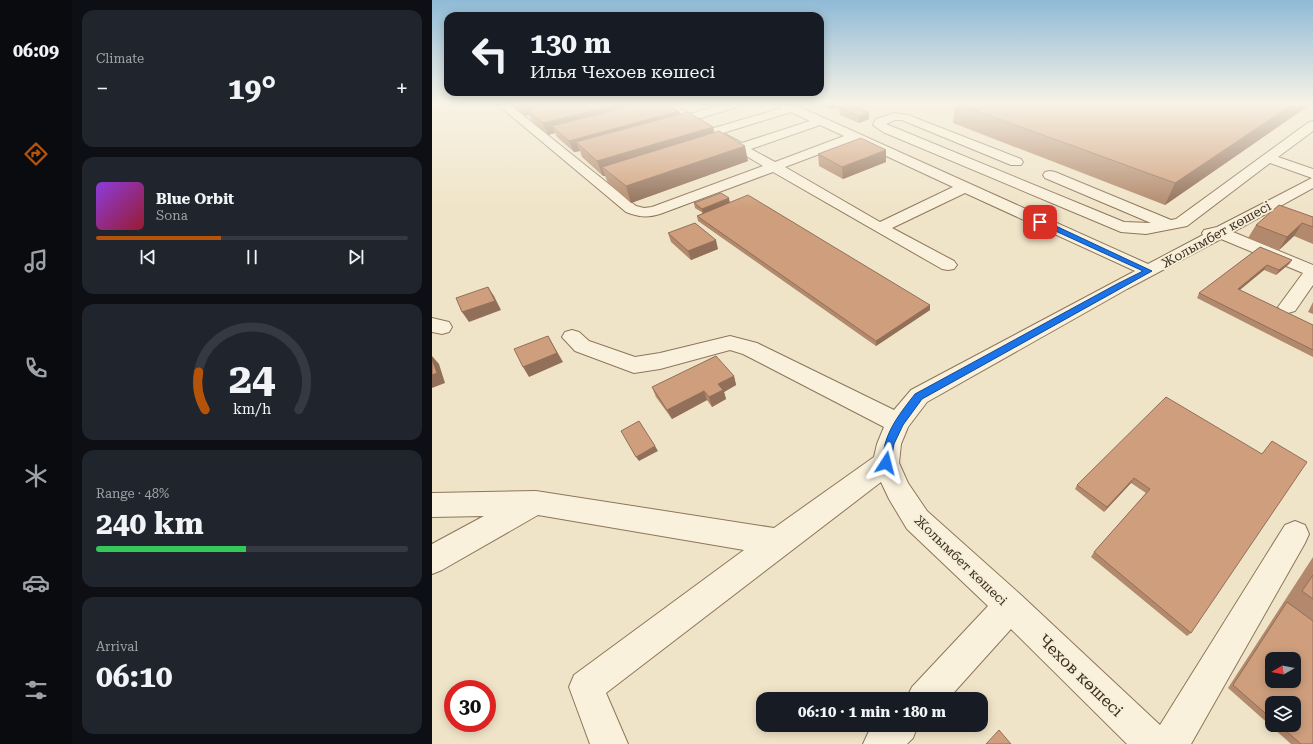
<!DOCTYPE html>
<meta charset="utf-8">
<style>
body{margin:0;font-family:"Roboto Serif",serif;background:#20242c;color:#f1f3f6;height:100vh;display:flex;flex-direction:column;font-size:15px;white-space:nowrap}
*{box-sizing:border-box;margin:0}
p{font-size:13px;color:#9ea1a6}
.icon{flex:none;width:22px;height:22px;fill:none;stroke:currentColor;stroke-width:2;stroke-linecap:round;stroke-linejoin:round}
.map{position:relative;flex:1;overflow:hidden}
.sheet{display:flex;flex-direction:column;gap:10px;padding:10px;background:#0d0f14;width:360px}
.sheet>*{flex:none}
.guide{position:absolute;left:12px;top:12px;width:380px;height:84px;border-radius:12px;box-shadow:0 2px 10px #0003;background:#171b24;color:#f1f3f6;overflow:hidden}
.needle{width:26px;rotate:261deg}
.buttons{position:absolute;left:833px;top:652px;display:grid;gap:8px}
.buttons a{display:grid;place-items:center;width:36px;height:36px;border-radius:8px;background:#171b24;box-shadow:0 2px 10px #0003;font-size:20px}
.speed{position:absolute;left:12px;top:680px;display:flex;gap:8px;font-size:20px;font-weight:700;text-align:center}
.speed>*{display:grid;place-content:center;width:52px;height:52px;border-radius:50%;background:#171b24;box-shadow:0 2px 10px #0003;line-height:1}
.speed .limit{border:6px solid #d22;background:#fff;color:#111}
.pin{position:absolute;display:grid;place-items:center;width:34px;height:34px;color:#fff;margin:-17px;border-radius:8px;box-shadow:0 2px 6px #0006}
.me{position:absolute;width:44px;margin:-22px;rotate:9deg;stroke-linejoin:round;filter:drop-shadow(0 0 3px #0008)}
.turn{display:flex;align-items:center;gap:14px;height:84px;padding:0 20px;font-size:18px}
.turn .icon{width:52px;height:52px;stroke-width:2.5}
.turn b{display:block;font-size:28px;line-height:34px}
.big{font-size:30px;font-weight:700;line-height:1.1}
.sheet .widget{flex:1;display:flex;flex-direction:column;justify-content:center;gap:6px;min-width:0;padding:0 14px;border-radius:12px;background:#20242c}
.sheet .dial{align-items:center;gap:0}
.dial svg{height:104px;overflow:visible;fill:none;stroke:#363941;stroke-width:7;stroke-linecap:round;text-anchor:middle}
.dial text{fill:#f1f3f6;stroke:none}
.song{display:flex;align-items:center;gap:12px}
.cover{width:48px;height:48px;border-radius:6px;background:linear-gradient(135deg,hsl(270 70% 55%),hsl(350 70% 35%))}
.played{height:4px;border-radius:2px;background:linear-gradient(90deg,#b45309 40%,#363941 40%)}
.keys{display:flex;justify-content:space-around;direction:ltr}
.heat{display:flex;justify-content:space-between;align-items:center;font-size:22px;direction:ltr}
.charge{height:6px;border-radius:3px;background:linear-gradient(90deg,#34c759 48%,#363941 0)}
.trip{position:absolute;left:324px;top:692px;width:232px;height:40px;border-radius:12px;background:#171b24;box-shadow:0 2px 10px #0003;font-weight:700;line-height:40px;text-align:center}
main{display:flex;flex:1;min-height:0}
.tab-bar{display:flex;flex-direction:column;width:72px;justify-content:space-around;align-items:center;background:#090b0e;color:#9ea1a6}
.tab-bar .icon{width:28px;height:28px}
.tab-bar .active{color:#b45309}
.tab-bar b{font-size:18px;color:#f1f3f6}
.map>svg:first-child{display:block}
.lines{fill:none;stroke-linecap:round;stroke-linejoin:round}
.minor-casing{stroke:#8d765c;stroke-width:2}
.minor{fill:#faf1dc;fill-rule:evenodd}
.wall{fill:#b2896c;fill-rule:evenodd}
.shaded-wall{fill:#916f58}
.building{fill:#cf9f7d;stroke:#916f58;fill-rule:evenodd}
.route{fill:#1a73e8;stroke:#114b97}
.labels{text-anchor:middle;stroke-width:4;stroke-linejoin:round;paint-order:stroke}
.street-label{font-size:13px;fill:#3d2e20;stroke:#f7eed8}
.near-street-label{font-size:16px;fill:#3d2e20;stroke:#f7eed8}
</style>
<main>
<nav class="tab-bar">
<b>06:09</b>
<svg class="icon active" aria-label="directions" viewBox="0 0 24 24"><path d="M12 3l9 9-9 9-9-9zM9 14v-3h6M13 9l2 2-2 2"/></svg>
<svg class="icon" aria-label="music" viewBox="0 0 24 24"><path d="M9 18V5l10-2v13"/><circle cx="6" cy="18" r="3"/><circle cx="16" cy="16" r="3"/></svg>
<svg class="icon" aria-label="phone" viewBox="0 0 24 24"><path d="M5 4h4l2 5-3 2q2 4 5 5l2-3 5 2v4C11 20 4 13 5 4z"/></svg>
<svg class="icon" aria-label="climate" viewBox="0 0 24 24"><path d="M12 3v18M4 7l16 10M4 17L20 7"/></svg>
<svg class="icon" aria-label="car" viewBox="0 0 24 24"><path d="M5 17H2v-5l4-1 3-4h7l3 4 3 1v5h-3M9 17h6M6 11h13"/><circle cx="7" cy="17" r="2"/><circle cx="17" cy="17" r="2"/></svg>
<svg class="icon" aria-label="filters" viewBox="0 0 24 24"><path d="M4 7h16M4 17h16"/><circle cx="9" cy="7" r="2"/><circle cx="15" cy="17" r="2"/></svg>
</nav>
<section class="sheet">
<div class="widget"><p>Climate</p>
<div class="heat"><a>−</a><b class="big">19°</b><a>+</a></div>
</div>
<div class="widget">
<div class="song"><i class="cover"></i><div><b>Blue Orbit</b><p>Sona</p></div></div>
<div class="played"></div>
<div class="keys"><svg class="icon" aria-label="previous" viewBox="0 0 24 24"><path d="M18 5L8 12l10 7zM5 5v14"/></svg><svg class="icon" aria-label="pause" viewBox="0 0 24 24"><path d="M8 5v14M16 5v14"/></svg><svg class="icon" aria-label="next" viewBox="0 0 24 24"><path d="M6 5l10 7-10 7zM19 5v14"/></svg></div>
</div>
<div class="widget dial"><svg viewBox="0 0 100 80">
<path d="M14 69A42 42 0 1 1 86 69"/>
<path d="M14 69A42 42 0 0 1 9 40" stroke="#b45309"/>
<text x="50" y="56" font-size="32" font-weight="700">24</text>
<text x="50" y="72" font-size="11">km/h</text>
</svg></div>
<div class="widget"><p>Range · 48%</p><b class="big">240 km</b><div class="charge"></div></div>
<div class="widget"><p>Arrival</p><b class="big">06:10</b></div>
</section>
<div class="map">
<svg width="881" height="744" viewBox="0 0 881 744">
<rect width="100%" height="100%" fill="#f0e4c8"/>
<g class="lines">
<g class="minor-casing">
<path id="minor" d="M65,104h12l127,102 8,2 8,-1 111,-41 -104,-62h13l18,10 33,-10h18l-1,2 -42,13 16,9 68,-20 -4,-4h15l355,160 55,-29 -1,-2 2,-3 13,-3 95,-49 -42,-15 -83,63 -41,8 -25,-2 -238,-100 -10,-7 3,-6 18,-6 14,2 113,44 2,3 -2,3h-10l-109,-45h-7l-9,4 238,98 27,1 -106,-45 -2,-3 2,-3 5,-1 5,1 116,48 5,-1 133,-97 4,-1v10l-35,26 35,12v19l-80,44 80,33v20l-18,26 -7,2 -7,-2 -3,-4 25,-34 -82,-34 -94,50 -200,113 -19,25 -7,17 -2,19 9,20 19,28 94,84 139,130 125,-200 10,-4 10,4 4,9 -4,9 -114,201h-64l-116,-115 -63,70h-42l6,-12 76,-81 -81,-77 -18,-30 -8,-17 -275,211 22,51h-38l-21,-57 5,-12 170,-125 -206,-35 -96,55 -10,4v-30l52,-28 -52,1v-24l104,-2 238,37 100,-71 3,-13 7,-17 -141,-73 -13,-4 -70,19 -26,4 -59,-22 -13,-14 3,-5 7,-2 7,2 10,9 46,16 25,-4 70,-17 27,7 137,67 17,-20 224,-119 -170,-78 -73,35 62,33 3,4 -3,4 -6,1 -6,-1 -169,-97 -113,42c-13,4 -21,3 -34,-2zM359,112l19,9 -68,22 -19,-10zM388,125l24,11 -69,26 -24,-13zM422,141l99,46 -73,35 -95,-55z
M0,318l17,4 3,5 -3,5 -7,2 -10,-2z
M443,725h43l-5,13 -6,6h-44l6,-13z"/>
</g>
<use href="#minor" class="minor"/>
</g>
<path class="wall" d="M80,104h155l13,10 33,13 1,5 34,29 -117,42 -23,-20 -3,-7h-2l-21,-19 -2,-6 -6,1 -17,-15 -2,-4 -7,2 -16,-14 -3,-6 -5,1z
M387,104h22v2l-10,3z
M523,104h356l-146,101 -212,-82z
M407,108l30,4v7l-10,4 -19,-8z
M386,154l68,8 -43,17 -24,-13z
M298,202l200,103v5l-54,36 -178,-125 -1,-5 6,-3 -8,-5 -1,-5z
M881,217v27l-19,-8 -15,14 -31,-12 8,-13z
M236,233l50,16 -27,11 -20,-18z
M828,247l32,13 -3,4 -13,11 -12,-5 -25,20 74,35v32l-116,-59 2,-5z
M881,302v12l-5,-2z
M302,376l2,9 -12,7 2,7 -14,8 -5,-7 -35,19 -16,-22 -4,-10z
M840,441l-81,192 -4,3 -96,-79 3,-5 52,-59 -15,-10 -27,29 -29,-23 2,-4 185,-31z
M881,557v187h-22l-63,-56zM840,703l22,22h-22z"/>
<path class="shaded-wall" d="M92,104h51l-48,6 2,5 -5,1 -5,-11z
M187,104h33l-100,22 3,7 -7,2 -5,-12z
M403,104h6v2l-10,3v-4z
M861,104h18l-146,101 10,-22z
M247,111l3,11 -106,20 4,9 -6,1 -5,-11z
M437,112v7l-10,4v-7z
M281,127l3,15 -114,25 3,9h-2l-6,-15z
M313,146l3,15 -117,42 -5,-17z
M454,150v12l-43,17 -1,-12z
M297,198l1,5 -27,11 -1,-5z
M870,223l-8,13 -15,14 8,-13z
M284,240l2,9 -27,11 -3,-9z
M860,260l-3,4 -13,11 3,-5z
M835,265l-3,5 -29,24 3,-5z
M56,287l6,9 7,14 -32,12 -7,-10z
M498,305v5l-54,36v-5z
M116,336l15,26 -34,15 -6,-10z
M0,356l7,8 6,19 -13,5z
M302,376l2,9 -12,7 2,7 -14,8 -3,-10 9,-13z
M272,391l3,9 -35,19 -5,-9z
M223,446l3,5 -19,10 -3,-4z
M702,478l-3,5 -27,29 3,-5z"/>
<path class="building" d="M120,104h67l-76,19 -16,-13z
M207,104h28l12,7 -110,30 -17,-15z
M418,104l19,8 -10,4 -20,-8z
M526,104h335l-118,79z
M256,112l25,15 -116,34 -21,-19z
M287,131l26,15 -119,40 -24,-19z
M429,138l25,12 -44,17 -24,-13z
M289,193l8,5 -27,11 -8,-6z
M316,195l182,110 -54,36 -179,-125z
M847,205l34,12v10l-11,-4 -15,14 -31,-12z
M263,223l21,17 -28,11 -20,-18z
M828,247l32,13 -13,10 -12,-5 -29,24 75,36v25l-114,-57z
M56,287l7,14 -33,11 -6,-14z
M116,336l9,17 -34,14 -9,-18z
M284,356l18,20 -16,8 5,6 -14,7 -5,-6 -37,19 -15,-23z
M0,359l5,14 -5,2z
M734,397l96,57 10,-13 35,21 -116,171 -97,-81 56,-63 -16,-11 -27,29 -30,-22z
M207,421l16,25 -19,11 -15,-26z
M881,575v24l-11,-8z
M855,602l26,19v123h-12l-22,-19h15v-22h-22v16l-39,-34zM840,659h22v22h-22z
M567,730l12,14h-25z"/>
<linearGradient id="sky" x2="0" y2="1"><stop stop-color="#8fbad6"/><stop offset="0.5" stop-color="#f8f3e6"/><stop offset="1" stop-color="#f8f3e6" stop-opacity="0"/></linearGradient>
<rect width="881" height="208" fill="url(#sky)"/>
<path class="route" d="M606,220h5l109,51 -230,128 -19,26 -9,19 -4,22 -4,2 -3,-2c-2,-4 -1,-7 0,-12 3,-24 18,-42 32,-60l202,-110 26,-13 -105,-48z"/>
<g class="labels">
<g class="street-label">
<text transform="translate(784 234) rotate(-29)" y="5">Жолымбет көшесі</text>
<text transform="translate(529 560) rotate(44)" y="5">Жолымбет көшесі</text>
</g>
<g class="near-street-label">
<text transform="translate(649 675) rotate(44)" y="6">Чехов көшесі</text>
</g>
</g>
</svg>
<div class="buttons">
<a><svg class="needle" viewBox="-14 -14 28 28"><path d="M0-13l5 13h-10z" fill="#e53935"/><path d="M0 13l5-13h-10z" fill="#9ea1a6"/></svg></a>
<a><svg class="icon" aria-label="layers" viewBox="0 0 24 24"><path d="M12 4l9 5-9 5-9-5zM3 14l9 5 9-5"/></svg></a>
</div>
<div class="speed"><div class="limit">30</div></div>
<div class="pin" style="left:608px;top:222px;background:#d93025"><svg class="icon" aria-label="arrive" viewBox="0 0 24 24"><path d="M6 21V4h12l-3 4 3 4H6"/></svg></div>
<svg class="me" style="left:454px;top:463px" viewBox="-20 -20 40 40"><path d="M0-17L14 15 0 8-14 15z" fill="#1a73e8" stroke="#fff" stroke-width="4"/></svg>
<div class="trip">06:10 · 1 min · 180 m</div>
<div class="guide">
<div class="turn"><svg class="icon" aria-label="left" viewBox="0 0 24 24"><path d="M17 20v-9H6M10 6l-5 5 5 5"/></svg><div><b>130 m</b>Илья Чехоев көшесі</div></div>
</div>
</div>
</main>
